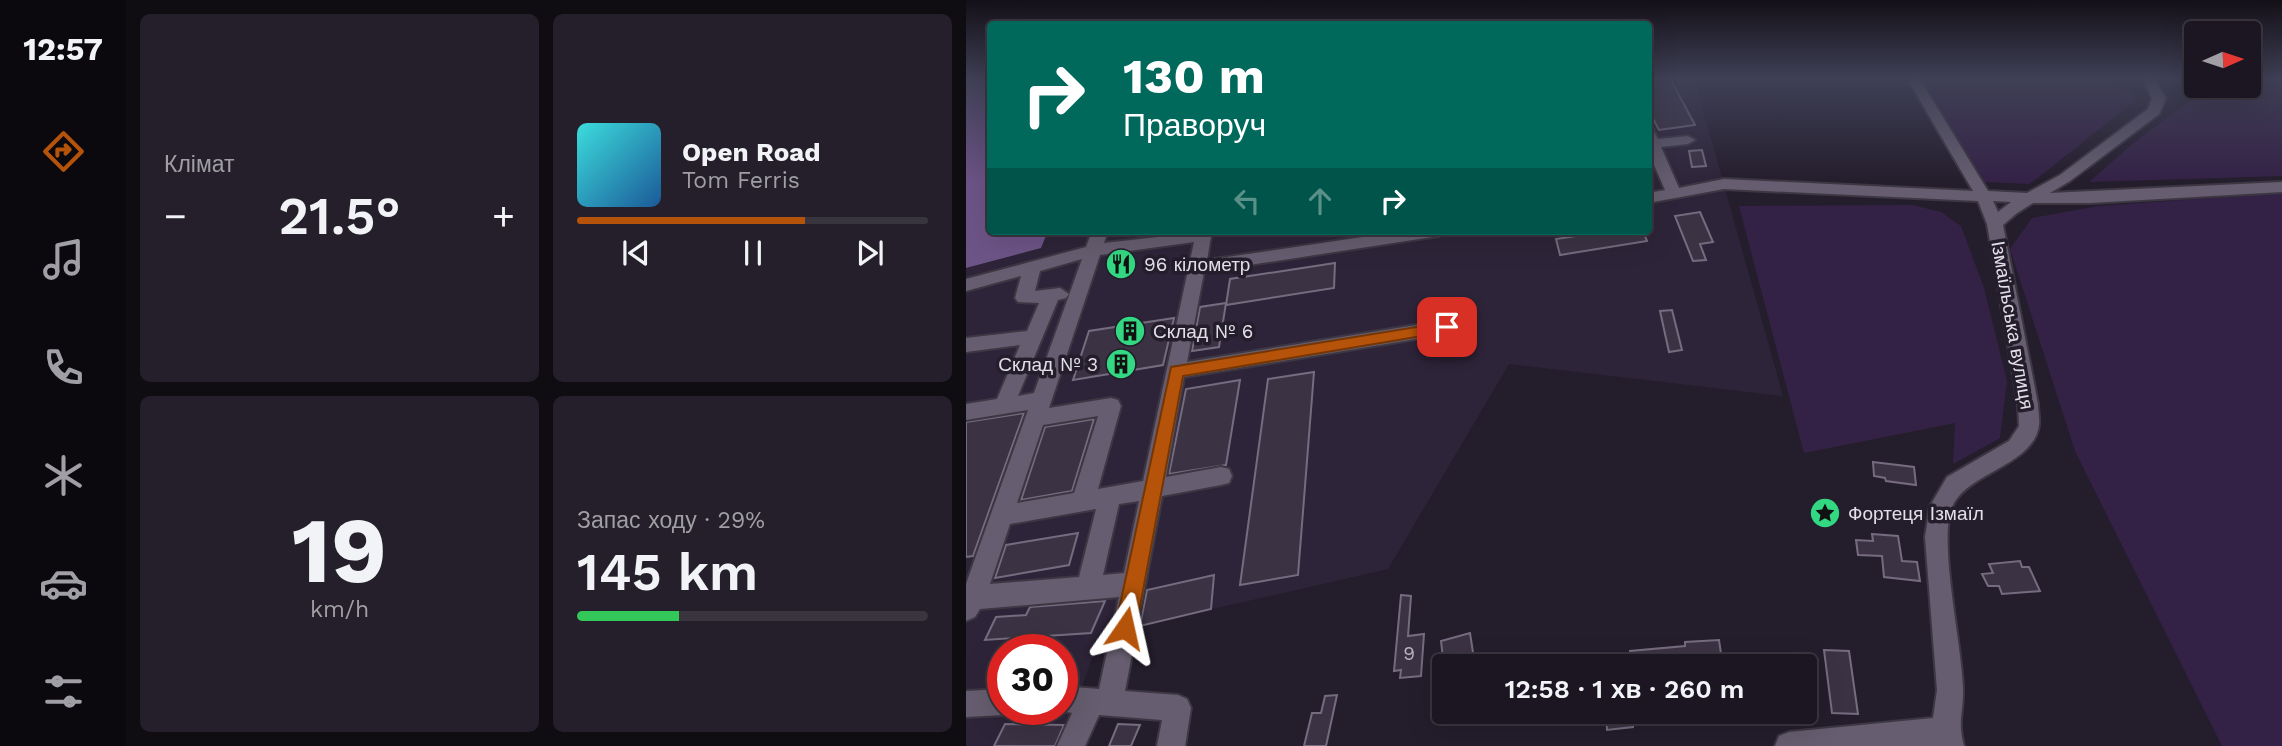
<!DOCTYPE html>
<html lang="uk">
<meta charset="utf-8">
<style>
body{margin:0;font-family:"Work Sans",sans-serif;background:#241f2a;color:#f1f3f6;height:100vh;display:flex;flex-direction:column;font-size:26px;white-space:nowrap}
*{box-sizing:border-box;margin:0}
p{font-size:23px;color:#a09fa5}
.icon{flex:none;width:38px;height:38px;fill:none;stroke:currentColor;stroke-width:2;stroke-linecap:round;stroke-linejoin:round}
.map{position:relative;flex:1;overflow:hidden}
.panel{display:flex;flex-direction:column;gap:14px;padding:14px;background:#0f0c12;width:840px}
.panel>*{flex:none}
.hud{position:absolute;left:21px;top:21px;width:665px;height:214px;border-radius:7px;box-shadow:0 7px 28px #0002,0 0 0 2px #39353f;background:#00695c;color:#fff;overflow:hidden}
.needle{width:46px;rotate:87deg}
.fabs{position:absolute;left:1218px;top:21px;display:grid;gap:14px}
.fabs a{display:grid;place-items:center;width:77px;height:77px;border-radius:7px;background:#1b1621;box-shadow:0 7px 28px #0002,0 0 0 2px #39353f;font-size:35px}
.speed{position:absolute;left:21px;top:634px;display:flex;gap:14px;font-size:35px;font-weight:700;text-align:center}
.speed>*{display:grid;place-content:center;width:91px;height:91px;border-radius:50%;background:#1b1621;box-shadow:0 7px 28px #0002,0 0 0 2px #39353f;line-height:1}
.speed .limit{border:10px solid #d22;background:#fff;color:#111}
.pin{position:absolute;display:grid;place-items:center;width:60px;height:60px;color:#fff;margin:-30px;border-radius:14px;box-shadow:0 4px 10px #0006}
.me{position:absolute;width:77px;margin:-38px;rotate:11deg;stroke-linejoin:round;filter:drop-shadow(0 0 5px #0008)}
.turn{display:flex;align-items:center;gap:24px;height:147px;padding:0 21px;font-size:32px}
.turn .icon{width:91px;height:91px;stroke-width:2.5}
.turn b{display:block;font-size:49px;line-height:60px}
.lanes{display:flex;align-items:center;height:66px;padding:0 21px;background:#0003;justify-content:center;gap:35px;direction:ltr}
.lanes .off{opacity:.35}
.big{font-size:52px;font-weight:600;line-height:1.1}
.panel .tile{flex:1;display:flex;flex-direction:column;justify-content:center;gap:10px;min-width:0;padding:0 24px;border-radius:10px;background:#241f2a}
.panel .dial{align-items:center;gap:0}
.dial b{font-size:91px;line-height:1}
.song{display:flex;align-items:center;gap:21px}
.cover{width:84px;height:84px;border-radius:10px;background:linear-gradient(135deg,hsl(180 70% 55%),hsl(210 70% 35%))}
.played{height:7px;border-radius:4px;background:linear-gradient(90deg,#b45309 65%,#39353f 65%)}
.keys{display:flex;justify-content:space-around;direction:ltr}
.heat{display:flex;justify-content:space-between;align-items:center;font-size:38px;direction:ltr}
.charge{height:10px;border-radius:5px;background:linear-gradient(90deg,#34c759 29%,#39353f 0)}
.panel .tiles{flex:1;display:grid;gap:14px;grid-template-columns:repeat(2,1fr)}
.trip{position:absolute;left:466px;top:654px;width:385px;height:70px;border-radius:7px;background:#1b1621;box-shadow:0 7px 28px #0002,0 0 0 2px #39353f;font-weight:600;line-height:70px;text-align:center}
main{display:flex;flex:1;min-height:0}
.tab-bar{display:flex;flex-direction:column;width:126px;justify-content:space-around;align-items:center;background:#0b090d;color:#a09fa5}
.tab-bar .icon{width:49px;height:49px}
.tab-bar .active{color:#b45309}
.tab-bar b{font-size:32px;color:#f1f3f6}
.map>svg:first-child{display:block}
.built{fill:#2e2439;fill-rule:evenodd}
.green{fill:#342246}
.water{fill:#6d5487}
.building{fill:#3b3344;stroke:#756c7f;stroke-width:2}
.lines{fill:none;stroke-linecap:round;stroke-linejoin:round}
.minor-casing{stroke:#3d3743;stroke-width:4}
.minor{fill:#665e70;fill-rule:evenodd}
.route{fill:#b45309;stroke:#753606;stroke-width:2}
.labels{text-anchor:middle;stroke-width:7;stroke-linejoin:round;paint-order:stroke}
.poi-label{font-size:19px;fill:#e3dfe9;stroke:#241d2c;text-anchor:start}
.street-label{font-size:19px;fill:#e3dfe9;stroke:#241d2c}
.near-number-label{font-size:19px;fill:#b9b4c0}
</style>
<main>
<nav class="tab-bar">
<b>12:57</b>
<svg class="icon active" aria-label="directions" viewBox="0 0 24 24"><path d="M12 3l9 9-9 9-9-9zM9 14v-3h6M13 9l2 2-2 2"/></svg>
<svg class="icon" aria-label="music" viewBox="0 0 24 24"><path d="M9 18V5l10-2v13"/><circle cx="6" cy="18" r="3"/><circle cx="16" cy="16" r="3"/></svg>
<svg class="icon" aria-label="phone" viewBox="0 0 24 24"><path d="M5 4h4l2 5-3 2q2 4 5 5l2-3 5 2v4C11 20 4 13 5 4z"/></svg>
<svg class="icon" aria-label="climate" viewBox="0 0 24 24"><path d="M12 3v18M4 7l16 10M4 17L20 7"/></svg>
<svg class="icon" aria-label="car" viewBox="0 0 24 24"><path d="M5 17H2v-5l4-1 3-4h7l3 4 3 1v5h-3M9 17h6M6 11h13"/><circle cx="7" cy="17" r="2"/><circle cx="17" cy="17" r="2"/></svg>
<svg class="icon" aria-label="filters" viewBox="0 0 24 24"><path d="M4 7h16M4 17h16"/><circle cx="9" cy="7" r="2"/><circle cx="15" cy="17" r="2"/></svg>
</nav>
<section class="panel">
<div class="tiles">
<div class="tile"><p>Клімат</p>
<div class="heat"><a>−</a><b class="big">21.5°</b><a>+</a></div>
</div>
<div class="tile">
<div class="song"><i class="cover"></i><div><b>Open Road</b><p>Tom Ferris</p></div></div>
<div class="played"></div>
<div class="keys"><svg class="icon" aria-label="previous" viewBox="0 0 24 24"><path d="M18 5L8 12l10 7zM5 5v14"/></svg><svg class="icon" aria-label="pause" viewBox="0 0 24 24"><path d="M8 5v14M16 5v14"/></svg><svg class="icon" aria-label="next" viewBox="0 0 24 24"><path d="M6 5l10 7-10 7zM19 5v14"/></svg></div>
</div>
<div class="tile dial"><b>19</b><p>km/h</p></div>
<div class="tile"><p>Запас ходу · 29%</p><b class="big">145 km</b><div class="charge"></div></div>
</div>
</section>
<div class="map">
<svg width="1316" height="746" viewBox="0 0 1316 746">
<rect width="100%" height="100%" fill="#241d2c"/>
<path class="built" d="M683,78h45l89,318 -274,-32 -121,205 -250,57 -37,6 -32,92 14,22h-117v-478l75,-20 7,-17h600zM37,649h59v60h-59z
M886,78h288l3,5 -230,-4z"/>
<path class="green" d="M1283,78h33v98l-193,6 42,-37 79,-59h39z
M1124,81l42,11 4,8 -106,84 -48,-2 -62,-97z
M1316,193v553h-60l-147,-295 -65,-202 22,-31 67,-12z
M947,205l28,7 20,14 23,62 23,93 -7,57 -47,26 2,-41 -151,30 -65,-247z"/>
<path class="water" d="M0,78h24v153h58l-7,17 -75,20z"/>
<path class="building" d="M682,78h22l25,47 -36,5 -11,-21z
M736,150l4,16 -14,1 -3,-16z
M734,212l13,30 -13,2 6,16 -13,1 -18,-45z
M643,231h34l4,10 -87,14 -4,-16z
M369,263l-1,25 -108,17 4,-26z
M260,303l-7,44 -27,4 8,-44z
M706,310l10,40 -13,2 -9,-41z
M208,318l-11,47 -90,15 16,-49z
M348,372l-16,203 -58,10 28,-206z
M274,380l-14,85 -57,9 17,-85z
M58,413l-51,143 -7,1v-135z
M128,419l-22,72 -51,9 24,-73z
M907,462l41,5 2,18 -30,-4 -1,-3 -11,-2z
M112,533l-9,32 -74,13 11,-33z
M906,534l26,2 4,25 15,1 3,19 -36,-4 -2,-21 -24,-1 -2,-15 17,1z
M1054,561l2,6h7l11,24 -38,3 -3,-8h-11l-6,-12 11,-1 -4,-9z
M248,575l-3,34 -71,17 7,-36z
M435,595l10,1 -3,40 16,-2 -3,42 -21,2 1,-8 -7,1z
M139,601l-14,32 -106,7 11,-23 30,-2 4,-8z
M504,633l4,26 17,-5 2,13h-49l-3,-26z
M753,640l4,27h-91l-2,-16 55,-5v-4z
M858,650l25,1 9,63 -26,-1z
M792,656h21l2,11h-22z
M371,695l-11,51h-22l8,-33h9l4,-17z
M640,712h26l1,15 -26,3z
M39,724l59,1 -9,21h-61z
M152,724l22,1 -9,21h-22z"/>
<g class="lines">
<g class="minor-casing">
<path id="minor" d="M941,78h12l69,113 39,2 33,-18 88,-66 4,-11 -10,-20h12l12,20 -7,16 -89,67 -20,12 232,-11v10l-192,11h-57l-16,10 -14,12 35,179c0,7 2,15 1,21 -5,41 -72,47 -87,82 -14,35 10,138 11,181 1,23 -6,33 1,58h-189l4,-10 10,-4 144,-14 4,-28 -12,-153 5,-31 17,-29 62,-36 10,-15 -1,-22 -31,-180 -9,-23 -254,-12 -76,14v-10l17,-3 -17,-39v-22l5,1 5,9 30,-3 7,4 -7,4 -27,3 18,41 45,-9 249,12zM1027,201l18,1 -13,10z
M126,231h16l-4,12 108,-12 -5,29 196,-29h44l-8,5 -235,36 -17,90 260,-42 6,2 3,5 -3,5 -6,2 -263,43 -18,100 55,-10 8,2 3,7 -3,7 -8,2 -59,11 -37,195 53,4 9,4 4,9 -6,38h-28l5,-26 -63,-5 -14,31h-28l15,-33 -18,-4h8v-23l37,3 20,-92 -139,12 -5,8 -9,4v-37l62,-174 -62,10v-16l31,-5 23,-54 -54,7v-14l61,-7 12,-28 -21,-1 -3,-4 6,-22 -55,15v-12l120,-32zM228,242l-51,239 -45,8 23,-83 -3,-6 -7,-2 -62,10 51,-153zM116,259l-48,134 -16,3 40,-96 8,-2 3,-4 -9,-6 -25,3 5,-20zM132,416l-24,77 -57,10 26,-78zM173,501l-15,72 -21,2 16,-71zM130,509l-17,68 -89,7 20,-60z
M37,689v20h10l-1,2 -9,4 -37,2v-26z"/>
</g>
<use href="#minor" class="minor"/>
</g>
<linearGradient id="sky" x2="0" y2="1"><stop stop-color="#141018"/><stop offset="0.43" stop-color="#3f4056"/><stop offset="1" stop-color="#3f4056" stop-opacity="0"/></linearGradient>
<rect width="1316" height="182" fill="url(#sky)"/>
<path class="route" d="M481,322l7,5 -2,4 -269,45 -47,252 -3,7 -8,3 -7,-3 -3,-7 56,-261z"/>
<defs>
<g id="restaurant-disc" transform="scale(1.575)"><circle r="9.5" fill="#33d882" stroke="#241d2c"/><path d="M-5-6h1v4h1v-4h1v4h1v-4h1v5L-1.5 .5V6h-2V.5L-5-1ZM5-6V6H3V1.5H1.5Q1.5-4 5-6Z" fill="#111"/></g>
<g id="building-disc" transform="scale(1.575)"><circle r="9.5" fill="#33d882" stroke="#241d2c"/><path d="M-4-6H4V6H1V3H-1V6H-4ZM-2.5-4.3h1.7v1.8h-1.7ZM.8-4.3h1.7v1.8H.8ZM-2.5-1h1.7V.8h-1.7ZM.8-1h1.7V.8H.8Z" fill="#111"/></g>
<g id="sight-disc" transform="scale(1.575)"><circle r="9.5" fill="#33d882" stroke="#241d2c"/><path d="M0-6L1.8-2.2L6-1.7L2.9 1.2L3.7 5.4L0 3.3L-3.7 5.4L-2.9 1.2L-6-1.7L-1.8-2.2Z" fill="#111"/></g>
</defs>
<g fill-rule="evenodd">
<use href="#restaurant-disc" x="155" y="264"/>
<use href="#building-disc" x="164" y="331"/>
<use href="#building-disc" x="155" y="364"/>
<use href="#sight-disc" x="859" y="513"/>
</g>
<g class="labels">
<g class="poi-label">
<text x="178" y="271">96 кілометр</text>
<text x="187" y="338">Склад № 6</text>
<text x="132" y="371" text-anchor="end">Склад № 3</text>
<text x="882" y="520">Фортеця Ізмаїл</text>
</g>
<g class="street-label">
<text transform="translate(1047 325) rotate(80)" y="7">Ізмаїльська вулиця</text>
</g>
<g class="near-number-label">
<text x="443" y="660">9</text>
</g>
</g>
</svg>
<div class="fabs">
<a><svg class="needle" viewBox="-14 -14 28 28"><path d="M0-13l5 13h-10z" fill="#e53935"/><path d="M0 13l5-13h-10z" fill="#a09fa5"/></svg></a>
</div>
<div class="speed"><div class="limit">30</div></div>
<div class="pin" style="left:481px;top:327px;background:#d93025"><svg class="icon" aria-label="arrive" viewBox="0 0 24 24"><path d="M6 21V4h12l-3 4 3 4H6"/></svg></div>
<svg class="me" style="left:159px;top:628px" viewBox="-20 -20 40 40"><path d="M0-17L14 15 0 8-14 15z" fill="#b45309" stroke="#fff" stroke-width="4"/></svg>
<div class="trip">12:58 · 1 хв · 260 m</div>
<div class="hud">
<div class="turn"><svg class="icon" aria-label="right" viewBox="0 0 24 24"><path d="M7 20v-9h11M14 6l5 5-5 5"/></svg><div><b>130 m</b>Праворуч</div></div>
<div class="lanes"><svg class="icon off" aria-label="left" viewBox="0 0 24 24"><path d="M17 20v-9H6M10 6l-5 5 5 5"/></svg><svg class="icon off" aria-label="ahead" viewBox="0 0 24 24"><path d="M12 20V5M6 11l6-6 6 6"/></svg><svg class="icon" aria-label="right" viewBox="0 0 24 24"><path d="M7 20v-9h11M14 6l5 5-5 5"/></svg></div>
</div>
</div>
</main>
